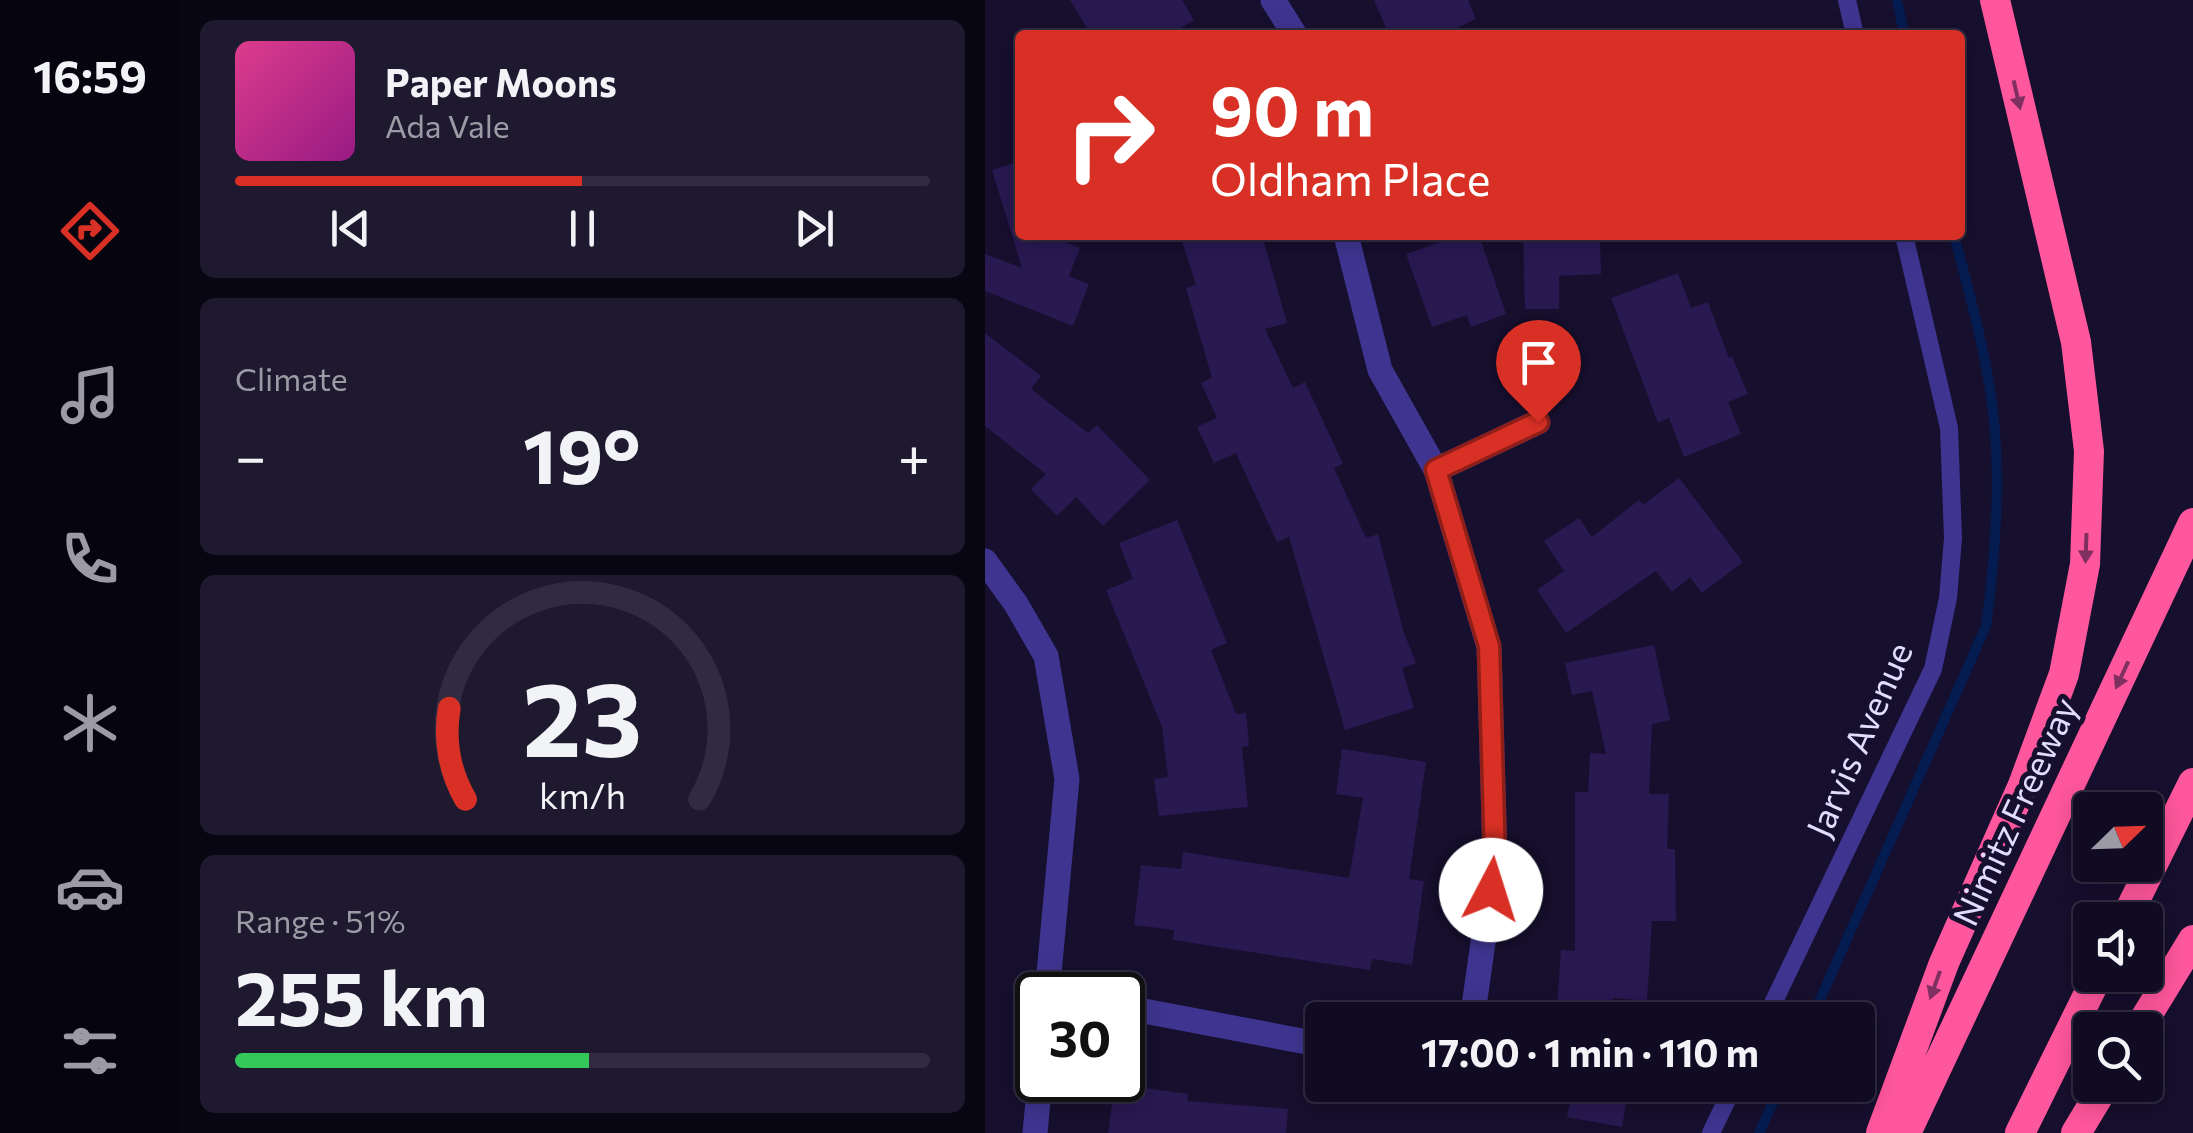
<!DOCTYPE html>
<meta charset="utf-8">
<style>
body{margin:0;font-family:Commissioner,sans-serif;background:#1e192f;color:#f1f3f6;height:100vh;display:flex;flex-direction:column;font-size:38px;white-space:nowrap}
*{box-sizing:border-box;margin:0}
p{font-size:32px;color:#9c9ba5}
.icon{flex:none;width:55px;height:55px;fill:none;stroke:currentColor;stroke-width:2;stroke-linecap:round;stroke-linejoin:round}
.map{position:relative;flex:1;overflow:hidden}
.sheet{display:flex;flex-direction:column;gap:20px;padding:20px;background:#090613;width:805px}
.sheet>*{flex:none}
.top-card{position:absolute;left:30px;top:30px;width:950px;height:210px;border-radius:10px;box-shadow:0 5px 25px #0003,0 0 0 2px #302b40;background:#d93025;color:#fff;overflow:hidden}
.needle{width:65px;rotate:67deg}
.controls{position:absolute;left:1088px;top:792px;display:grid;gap:20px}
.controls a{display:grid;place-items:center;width:90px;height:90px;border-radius:10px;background:#100b22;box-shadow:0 5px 25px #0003,0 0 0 2px #302b40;font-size:50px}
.speed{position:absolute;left:30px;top:972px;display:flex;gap:20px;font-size:50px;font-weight:700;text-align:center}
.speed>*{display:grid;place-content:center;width:130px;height:130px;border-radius:50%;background:#100b22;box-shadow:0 5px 25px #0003,0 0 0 2px #302b40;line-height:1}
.speed .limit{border:5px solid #111;border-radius:15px;background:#fff;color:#111}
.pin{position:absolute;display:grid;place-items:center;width:85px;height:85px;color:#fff;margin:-102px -42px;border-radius:50% 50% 50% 0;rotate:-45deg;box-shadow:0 0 10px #0007}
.pin .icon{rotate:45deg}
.me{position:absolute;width:110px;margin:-55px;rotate:5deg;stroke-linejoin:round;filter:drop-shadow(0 0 8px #0008)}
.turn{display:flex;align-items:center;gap:35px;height:210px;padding:0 30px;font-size:45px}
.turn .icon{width:130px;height:130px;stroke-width:2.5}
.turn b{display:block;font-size:70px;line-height:85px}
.big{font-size:75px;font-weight:700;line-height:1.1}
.sheet .card{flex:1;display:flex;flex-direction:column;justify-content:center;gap:15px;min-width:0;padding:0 35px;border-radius:15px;background:#1e192f}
.sheet .dial{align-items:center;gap:0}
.dial svg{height:260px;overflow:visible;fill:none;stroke:#302b40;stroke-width:7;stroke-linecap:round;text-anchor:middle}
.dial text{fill:#f1f3f6;stroke:none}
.song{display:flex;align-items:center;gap:30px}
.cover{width:120px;height:120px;border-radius:15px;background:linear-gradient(135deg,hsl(330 70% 55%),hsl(310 70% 35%))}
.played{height:10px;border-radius:5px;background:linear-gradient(90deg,#d93025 50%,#302b40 50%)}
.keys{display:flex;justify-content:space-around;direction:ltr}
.heat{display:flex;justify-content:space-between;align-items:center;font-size:55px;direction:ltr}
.charge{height:15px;border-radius:8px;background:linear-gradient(90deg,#34c759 51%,#302b40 0)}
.trip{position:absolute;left:320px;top:1002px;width:570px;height:100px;border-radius:10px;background:#100b22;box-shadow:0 5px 25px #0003,0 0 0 2px #302b40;font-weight:700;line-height:100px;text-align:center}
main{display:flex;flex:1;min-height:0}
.menu{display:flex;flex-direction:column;width:180px;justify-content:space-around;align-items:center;background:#06040e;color:#9c9ba5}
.menu .icon{width:70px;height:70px}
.menu .current{color:#d93025}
.menu b{font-size:45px;color:#f1f3f6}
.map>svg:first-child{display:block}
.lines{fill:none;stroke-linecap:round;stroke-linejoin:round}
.stream{stroke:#051c51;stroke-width:10}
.building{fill:#281951}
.lane{stroke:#3f3591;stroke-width:18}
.street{stroke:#3f3591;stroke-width:25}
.highway{stroke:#ff579d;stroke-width:30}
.oneway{fill:#7f2f60}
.route-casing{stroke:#8d1f18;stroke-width:25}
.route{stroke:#d93025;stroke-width:18}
.labels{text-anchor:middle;stroke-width:10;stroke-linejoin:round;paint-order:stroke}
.street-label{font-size:35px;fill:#e2dcff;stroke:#160f2e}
</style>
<main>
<nav class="menu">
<b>16:59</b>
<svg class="icon current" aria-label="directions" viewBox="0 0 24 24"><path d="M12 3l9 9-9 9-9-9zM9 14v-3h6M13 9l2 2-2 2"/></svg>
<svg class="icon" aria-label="music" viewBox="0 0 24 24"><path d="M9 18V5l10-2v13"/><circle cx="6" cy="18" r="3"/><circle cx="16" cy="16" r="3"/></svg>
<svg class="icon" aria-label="phone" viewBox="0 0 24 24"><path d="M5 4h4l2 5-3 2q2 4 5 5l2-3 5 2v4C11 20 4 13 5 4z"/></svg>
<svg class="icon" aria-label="climate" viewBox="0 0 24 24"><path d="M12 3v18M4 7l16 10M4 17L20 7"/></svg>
<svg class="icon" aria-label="car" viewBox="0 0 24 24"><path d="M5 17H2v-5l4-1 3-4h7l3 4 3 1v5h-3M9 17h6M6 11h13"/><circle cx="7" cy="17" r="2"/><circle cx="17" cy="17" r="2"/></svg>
<svg class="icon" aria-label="filters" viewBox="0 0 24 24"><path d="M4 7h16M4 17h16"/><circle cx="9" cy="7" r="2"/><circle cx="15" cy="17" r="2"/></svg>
</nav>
<section class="sheet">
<div class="card">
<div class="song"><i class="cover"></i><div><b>Paper Moons</b><p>Ada Vale</p></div></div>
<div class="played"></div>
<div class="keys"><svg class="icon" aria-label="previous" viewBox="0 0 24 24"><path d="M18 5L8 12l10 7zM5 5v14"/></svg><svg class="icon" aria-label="pause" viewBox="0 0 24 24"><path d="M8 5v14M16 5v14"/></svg><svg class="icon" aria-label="next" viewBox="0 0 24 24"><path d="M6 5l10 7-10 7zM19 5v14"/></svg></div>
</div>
<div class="card"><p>Climate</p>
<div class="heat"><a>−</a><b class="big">19°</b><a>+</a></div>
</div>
<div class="card dial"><svg viewBox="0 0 100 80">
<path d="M14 69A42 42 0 1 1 86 69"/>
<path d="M14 69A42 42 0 0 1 9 41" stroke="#d93025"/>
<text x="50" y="56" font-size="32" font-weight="700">23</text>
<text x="50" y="72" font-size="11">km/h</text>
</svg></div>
<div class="card"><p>Range · 51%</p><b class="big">255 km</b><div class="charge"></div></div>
</section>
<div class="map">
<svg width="1208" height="1133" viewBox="0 0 1208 1133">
<rect width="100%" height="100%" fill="#160f2e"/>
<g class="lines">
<path class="stream" d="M912,0l7,35
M826,1020l175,-394c8,-59 13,-119 10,-178 -3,-71 -24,-145 -42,-213
M774,1133l22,-48"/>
</g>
<path class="building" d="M85,0h112l12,20 -25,15h-78z
M389,0h94l8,19 -19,9 3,7h-71z
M35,161v74h28l32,13 -11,28 20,8 -16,42 -88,-35v-37l37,14 -30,-98z
M195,235h82l25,88 -22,6 28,59 12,-6 38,82 -9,4 32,70 12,-4 26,99 12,30 -14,5 12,40 -69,22 -56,-193 -12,5 -41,-89 -22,10 -17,-36 20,-9 -16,-35 11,-5 -26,-90 10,-3z
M475,235h19l27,79 -35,13 -4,-12 -35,12 -26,-73z
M538,235h77l1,39 -42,2v33h-34z
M693,273l13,35 17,-6 21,56 3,-2 16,38 -20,8 13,32 -57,23 -15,-39 -11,5 -47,-125z
M0,333l56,43 -10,13 57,44 9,-8 53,55 -47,46 -27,-29 -19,19 -26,-27 15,-15 -61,-48z
M694,478l64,84 -41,31 -12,-16 -18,15 -16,-21 -90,62 -29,-43 27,-19 -20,-30 35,-23 13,19 47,-37 4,5z
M192,520l50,123 -16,7 25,64 10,-1 3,33 -7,1 6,60 -89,9 -5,-37 14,-2 -6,-50 -56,-137 27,-11 -14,-36z
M669,645l16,75 -18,4 -3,70h20l-2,55h8l1,72h-24l-5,80 -34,-3 -1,22h-56l5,-70 14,1v-159h13l2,-39 16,1 -14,-63 -20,4 -7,-32z
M357,749l84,13 -17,117 15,2 -12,84 -40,-6 -2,11 -34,-5 -163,-25 1,-10 -40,-5 7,-60 40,4 2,-17 166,26 14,-80 -27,-4z
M130,1084l73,10 -1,7 101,8 -2,24h-178z
M588,1085h56l-7,42 -55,-10z"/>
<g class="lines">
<path class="lane" d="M862,0l8,35
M780,1020l168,-351 15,-71 5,-60 -4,-110 -45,-193
M726,1133l23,-48"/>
<path class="street" d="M288,0l22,35
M361,235l34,135 56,100 53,177 6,211 -23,162
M451,470l102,-48
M0,561l31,43 30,52 21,123 -20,216
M138,1007l200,38
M50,1133l5,-53"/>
<path class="highway" d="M1140,920l68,-137
M1153,1030l55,-90
M896,1133l63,-170 79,-178 41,-111 21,-110 4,-113 -13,-109 -81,-342
M921,1133l287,-610
M1035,1133l78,-158
M1091,1133l29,-48"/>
</g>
<defs><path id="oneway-solid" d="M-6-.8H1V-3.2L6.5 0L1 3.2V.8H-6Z" transform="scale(2.5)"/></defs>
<g class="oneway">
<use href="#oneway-solid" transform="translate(1032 95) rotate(77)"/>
<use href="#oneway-solid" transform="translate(1101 548) rotate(92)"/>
<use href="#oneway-solid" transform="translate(1137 675) rotate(115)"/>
<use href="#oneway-solid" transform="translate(950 985) rotate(110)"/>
</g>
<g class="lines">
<g class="route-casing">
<path id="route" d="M506,890l4,-32 -6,-212 -53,-176 102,-48"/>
</g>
<use href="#route" class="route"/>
</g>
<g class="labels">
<g class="street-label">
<text transform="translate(875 740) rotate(-66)" y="12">Jarvis Avenue</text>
<text transform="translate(1031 812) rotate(-65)" y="12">Nimitz Freeway</text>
</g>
</g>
</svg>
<div class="controls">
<a><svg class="needle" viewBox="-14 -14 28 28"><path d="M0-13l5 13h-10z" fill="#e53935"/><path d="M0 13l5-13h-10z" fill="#9c9ba5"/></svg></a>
<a><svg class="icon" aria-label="sound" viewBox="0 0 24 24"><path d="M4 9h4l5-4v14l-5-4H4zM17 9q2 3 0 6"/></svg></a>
<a><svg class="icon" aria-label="search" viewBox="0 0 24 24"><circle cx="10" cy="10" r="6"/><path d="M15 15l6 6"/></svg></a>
</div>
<div class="speed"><div class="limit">30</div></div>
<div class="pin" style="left:553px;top:422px;background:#d93025"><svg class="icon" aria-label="arrive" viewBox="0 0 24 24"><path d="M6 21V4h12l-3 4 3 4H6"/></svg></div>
<svg class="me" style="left:506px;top:890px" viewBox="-20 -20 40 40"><circle r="19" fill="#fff"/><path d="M0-13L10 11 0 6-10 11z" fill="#d93025"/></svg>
<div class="trip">17:00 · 1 min · 110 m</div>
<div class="top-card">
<div class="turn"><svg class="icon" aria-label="right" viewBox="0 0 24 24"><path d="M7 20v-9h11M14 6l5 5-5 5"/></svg><div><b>90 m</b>Oldham Place</div></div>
</div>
</div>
</main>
